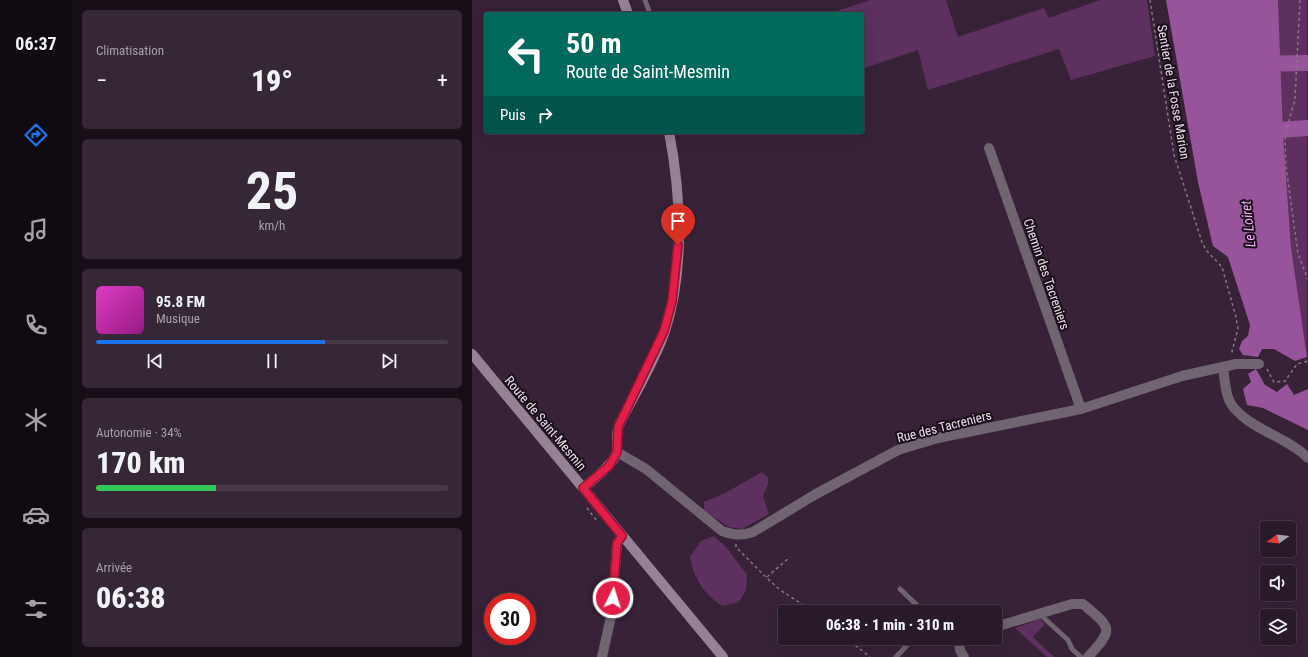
<!DOCTYPE html>
<html lang="fr">
<meta charset="utf-8">
<style>
body{margin:0;font-family:"Roboto Condensed",sans-serif;background:#352736;color:#f1f3f6;height:100vh;display:flex;flex-direction:column;font-size:15px;white-space:nowrap}
*{box-sizing:border-box;margin:0}
p{font-size:13px;color:#a5a1a8}
.icon{flex:none;width:22px;height:22px;fill:none;stroke:currentColor;stroke-width:2;stroke-linecap:round;stroke-linejoin:round}
.map{position:relative;flex:1;overflow:hidden}
.sheet{display:flex;flex-direction:column;gap:10px;padding:10px;background:#170e17;width:400px}
.sheet>*{flex:none}
.guide{position:absolute;left:12px;top:12px;width:380px;height:122px;border-radius:4px;box-shadow:0 4px 16px #0002,0 0 0 1px #453847;background:#00695c;color:#fff;overflow:hidden}
.needle{width:26px;rotate:255deg}
.fabs{position:absolute;left:788px;top:521px;display:grid;gap:8px}
.fabs a{display:grid;place-items:center;width:36px;height:36px;border-radius:4px;background:#291a2a;box-shadow:0 4px 16px #0002,0 0 0 1px #453847;font-size:20px}
.speed{position:absolute;left:12px;top:593px;display:flex;gap:8px;font-size:20px;font-weight:700;text-align:center}
.speed>*{display:grid;place-content:center;width:52px;height:52px;border-radius:50%;background:#291a2a;box-shadow:0 4px 16px #0002,0 0 0 1px #453847;line-height:1}
.speed .limit{border:6px solid #d22;background:#fff;color:#111}
.pin{position:absolute;display:grid;place-items:center;width:34px;height:34px;color:#fff;margin:-41px -17px;border-radius:50% 50% 50% 0;rotate:-45deg;box-shadow:0 0 4px #0007}
.pin .icon{rotate:45deg}
.me{position:absolute;width:44px;margin:-22px;rotate:4deg;stroke-linejoin:round;filter:drop-shadow(0 0 3px #0008)}
.turn{display:flex;align-items:center;gap:14px;height:84px;padding:0 16px;font-size:18px}
.turn .icon{width:52px;height:52px;stroke-width:2.5}
.turn b{display:block;font-size:28px;line-height:34px}
.then{display:flex;align-items:center;height:38px;padding:0 16px;background:#0003;gap:8px;font-size:15px}
.big{font-size:30px;font-weight:800;line-height:1.1}
.sheet .widget{flex:1;display:flex;flex-direction:column;justify-content:center;gap:6px;min-width:0;padding:0 14px;border-radius:6px;background:#352736}
.sheet .dial{align-items:center;gap:0}
.dial b{font-size:52px;line-height:1}
.song{display:flex;align-items:center;gap:12px}
.cover{width:48px;height:48px;border-radius:6px;background:linear-gradient(135deg,hsl(310 70% 55%),hsl(310 70% 35%))}
.played{height:4px;border-radius:2px;background:linear-gradient(90deg,#1a73e8 65%,#453847 65%)}
.keys{display:flex;justify-content:space-around;direction:ltr}
.heat{display:flex;justify-content:space-between;align-items:center;font-size:22px;direction:ltr}
.charge{height:6px;border-radius:3px;background:linear-gradient(90deg,#34c759 34%,#453847 0)}
.trip{position:absolute;left:306px;top:605px;width:224px;height:40px;border-radius:4px;background:#291a2a;box-shadow:0 4px 16px #0002,0 0 0 1px #453847;font-weight:800;line-height:40px;text-align:center}
main{display:flex;flex:1;min-height:0}
.menu{display:flex;flex-direction:column;width:72px;justify-content:space-around;align-items:center;background:#100a11;color:#a5a1a8}
.menu .icon{width:28px;height:28px}
.menu .selected{color:#1a73e8}
.menu b{font-size:18px;color:#f1f3f6}
.map>svg:first-child{display:block}
.green{fill:#5d305f}
.water{fill:#98549a}
.lines{fill:none;stroke-linecap:round;stroke-linejoin:round}
.river{stroke:#98549a;stroke-width:16}
.path{stroke:#877587;stroke-width:1.5;stroke-dasharray:3 3;stroke-linecap:butt}
.lane{stroke:#6f646f;stroke-width:5}
.street{stroke:#6f646f;stroke-width:10}
.secondary{stroke:#958395;stroke-width:10}
.route-casing{stroke:#92132f;stroke-width:10}
.route{stroke:#e11d48;stroke-width:7}
.labels{text-anchor:middle;stroke-width:4;stroke-linejoin:round;paint-order:stroke}
.street-label{font-size:13px;fill:#ebddeb;stroke:#190f19}
.water-label{font-size:14px;font-style:italic;fill:#f5adf7;stroke:#190f19}
</style>
<main>
<nav class="menu">
<b>06:37</b>
<svg class="icon selected" aria-label="directions" viewBox="0 0 24 24"><path d="M12 3l9 9-9 9-9-9zM9 14v-3h6M13 9l2 2-2 2"/></svg>
<svg class="icon" aria-label="music" viewBox="0 0 24 24"><path d="M9 18V5l10-2v13"/><circle cx="6" cy="18" r="3"/><circle cx="16" cy="16" r="3"/></svg>
<svg class="icon" aria-label="phone" viewBox="0 0 24 24"><path d="M5 4h4l2 5-3 2q2 4 5 5l2-3 5 2v4C11 20 4 13 5 4z"/></svg>
<svg class="icon" aria-label="climate" viewBox="0 0 24 24"><path d="M12 3v18M4 7l16 10M4 17L20 7"/></svg>
<svg class="icon" aria-label="car" viewBox="0 0 24 24"><path d="M5 17H2v-5l4-1 3-4h7l3 4 3 1v5h-3M9 17h6M6 11h13"/><circle cx="7" cy="17" r="2"/><circle cx="17" cy="17" r="2"/></svg>
<svg class="icon" aria-label="filters" viewBox="0 0 24 24"><path d="M4 7h16M4 17h16"/><circle cx="9" cy="7" r="2"/><circle cx="15" cy="17" r="2"/></svg>
</nav>
<section class="sheet">
<div class="widget"><p>Climatisation</p>
<div class="heat"><a>−</a><b class="big">19°</b><a>+</a></div>
</div>
<div class="widget dial"><b>25</b><p>km/h</p></div>
<div class="widget">
<div class="song"><i class="cover"></i><div><b>95.8 FM</b><p>Musique</p></div></div>
<div class="played"></div>
<div class="keys"><svg class="icon" aria-label="previous" viewBox="0 0 24 24"><path d="M18 5L8 12l10 7zM5 5v14"/></svg><svg class="icon" aria-label="pause" viewBox="0 0 24 24"><path d="M8 5v14M16 5v14"/></svg><svg class="icon" aria-label="next" viewBox="0 0 24 24"><path d="M6 5l10 7-10 7zM19 5v14"/></svg></div>
</div>
<div class="widget"><p>Autonomie · 34%</p><b class="big">170 km</b><div class="charge"></div></div>
<div class="widget"><p>Arrivée</p><b class="big">06:38</b></div>
</section>
<div class="map">
<svg width="836" height="657" viewBox="0 0 836 657">
<rect width="100%" height="100%" fill="#372238"/>
<path class="green" d="M399,0h75l12,37 86,-29 5,10 51,-18h47l8,56 -84,24 -12,-31 -131,41 -10,-40 -56,19v-55h-35z
M806,0h29v357l-16,-110 -9,-116z
M290,472l6,5v7l-5,12 6,18 -27,15 -13,-2 -25,-16v-9l21,-9z
M242,536l12,11 21,28 -1,15 -7,12 -17,4c-19,-13 -28,-28 -32,-49l11,-16z
M568,619l5,5 -12,13 21,20h-7l-32,-29z"/>
<path class="water" d="M694,0h112l5,135 8,112 16,110 -12,4 -21,-12h-12l-4,8 -15,-2 -4,-6 3,-8 6,-5 2,-11 -22,-68 -15,-11 -15,-64z
M784,369l9,16 12,7 10,-8 7,11 14,-6v41l-45,-22 -16,-3 -4,-16 8,-7 -3,-8z"/>
<g class="lines">
<path class="river" d="M787,64l49,-1
M789,131l47,-3"/>
<path class="path" d="M678,0l24,155 28,87 4,8 16,17 14,50 2,12 -6,22 1,4
M828,0l-5,99 -10,36 1,31 12,88 10,25
M795,369l7,13 11,-1 12,-17 11,-3
M115,508l10,13
M264,544v3c14,14 28,29 43,42 12,9 22,13 32,23
M295,577l23,-20
M374,638l24,19"/>
<path class="lane" d="M173,0l5,14
M428,589l24,23
M570,613l2,5 24,22 4,9 9,8
M478,638l9,5
M424,657l18,-19"/>
<path class="street" d="M517,148l92,261
M751,367c2,13 2,31 11,41 20,23 53,29 74,50
M145,452l29,17 76,62c12,4 19,5 31,1l63,-38 82,-44 40,-12 143,-29 101,-33 54,-12h23
M523,627l77,-23h11c28,24 32,24 5,53
M491,638c-6,6 -4,12 1,19
M130,657l10,-45 5,-69 5,-7"/>
<path class="secondary" d="M151,0l5,14
M0,354l251,303
M111,488c10,-8 33,-25 34,-38 1,-9 -2,-18 3,-27 15,-30 34,-60 45,-92 20,-61 16,-137 4,-199"/>
</g>
<g class="lines">
<g class="route-casing">
<path id="route" d="M141,598l4,-55 5,-7 -39,-48 26,-22 8,-14 1,-25 46,-96 8,-30 6,-56"/>
</g>
<use href="#route" class="route"/>
</g>
<g class="labels">
<g class="street-label">
<text transform="translate(702 92) rotate(80)" y="5">Sentier de la Fosse Marion</text>
<text transform="translate(575 274) rotate(71)" y="5">Chemin des Tacreniers</text>
<text transform="translate(74 423) rotate(50)" y="5">Route de Saint-Mesmin</text>
<text transform="translate(472 426) rotate(-14)" y="5">Rue des Tacreniers</text>
</g>
<g class="water-label">
<text transform="translate(776 224) rotate(-96)" y="5">Le Loiret</text>
</g>
</g>
</svg>
<div class="fabs">
<a><svg class="needle" viewBox="-14 -14 28 28"><path d="M0-13l5 13h-10z" fill="#e53935"/><path d="M0 13l5-13h-10z" fill="#a5a1a8"/></svg></a>
<a><svg class="icon" aria-label="sound" viewBox="0 0 24 24"><path d="M4 9h4l5-4v14l-5-4H4zM17 9q2 3 0 6"/></svg></a>
<a><svg class="icon" aria-label="layers" viewBox="0 0 24 24"><path d="M12 4l9 5-9 5-9-5zM3 14l9 5 9-5"/></svg></a>
</div>
<div class="speed"><div class="limit">30</div></div>
<div class="pin" style="left:206px;top:245px;background:#d93025"><svg class="icon" aria-label="arrive" viewBox="0 0 24 24"><path d="M6 21V4h12l-3 4 3 4H6"/></svg></div>
<svg class="me" style="left:141px;top:598px" viewBox="-20 -20 40 40"><circle r="17" fill="#e11d48" stroke="#fff" stroke-width="3"/><path d="M0-11L8 9 0 5-8 9z" fill="#fff"/></svg>
<div class="trip">06:38 · 1 min · 310 m</div>
<div class="guide">
<div class="turn"><svg class="icon" aria-label="left" viewBox="0 0 24 24"><path d="M17 20v-9H6M10 6l-5 5 5 5"/></svg><div><b>50 m</b>Route de Saint-Mesmin</div></div>
<div class="then">Puis<svg class="icon" aria-label="right" viewBox="0 0 24 24"><path d="M7 20v-9h11M14 6l5 5-5 5"/></svg></div>
</div>
</div>
</main>
